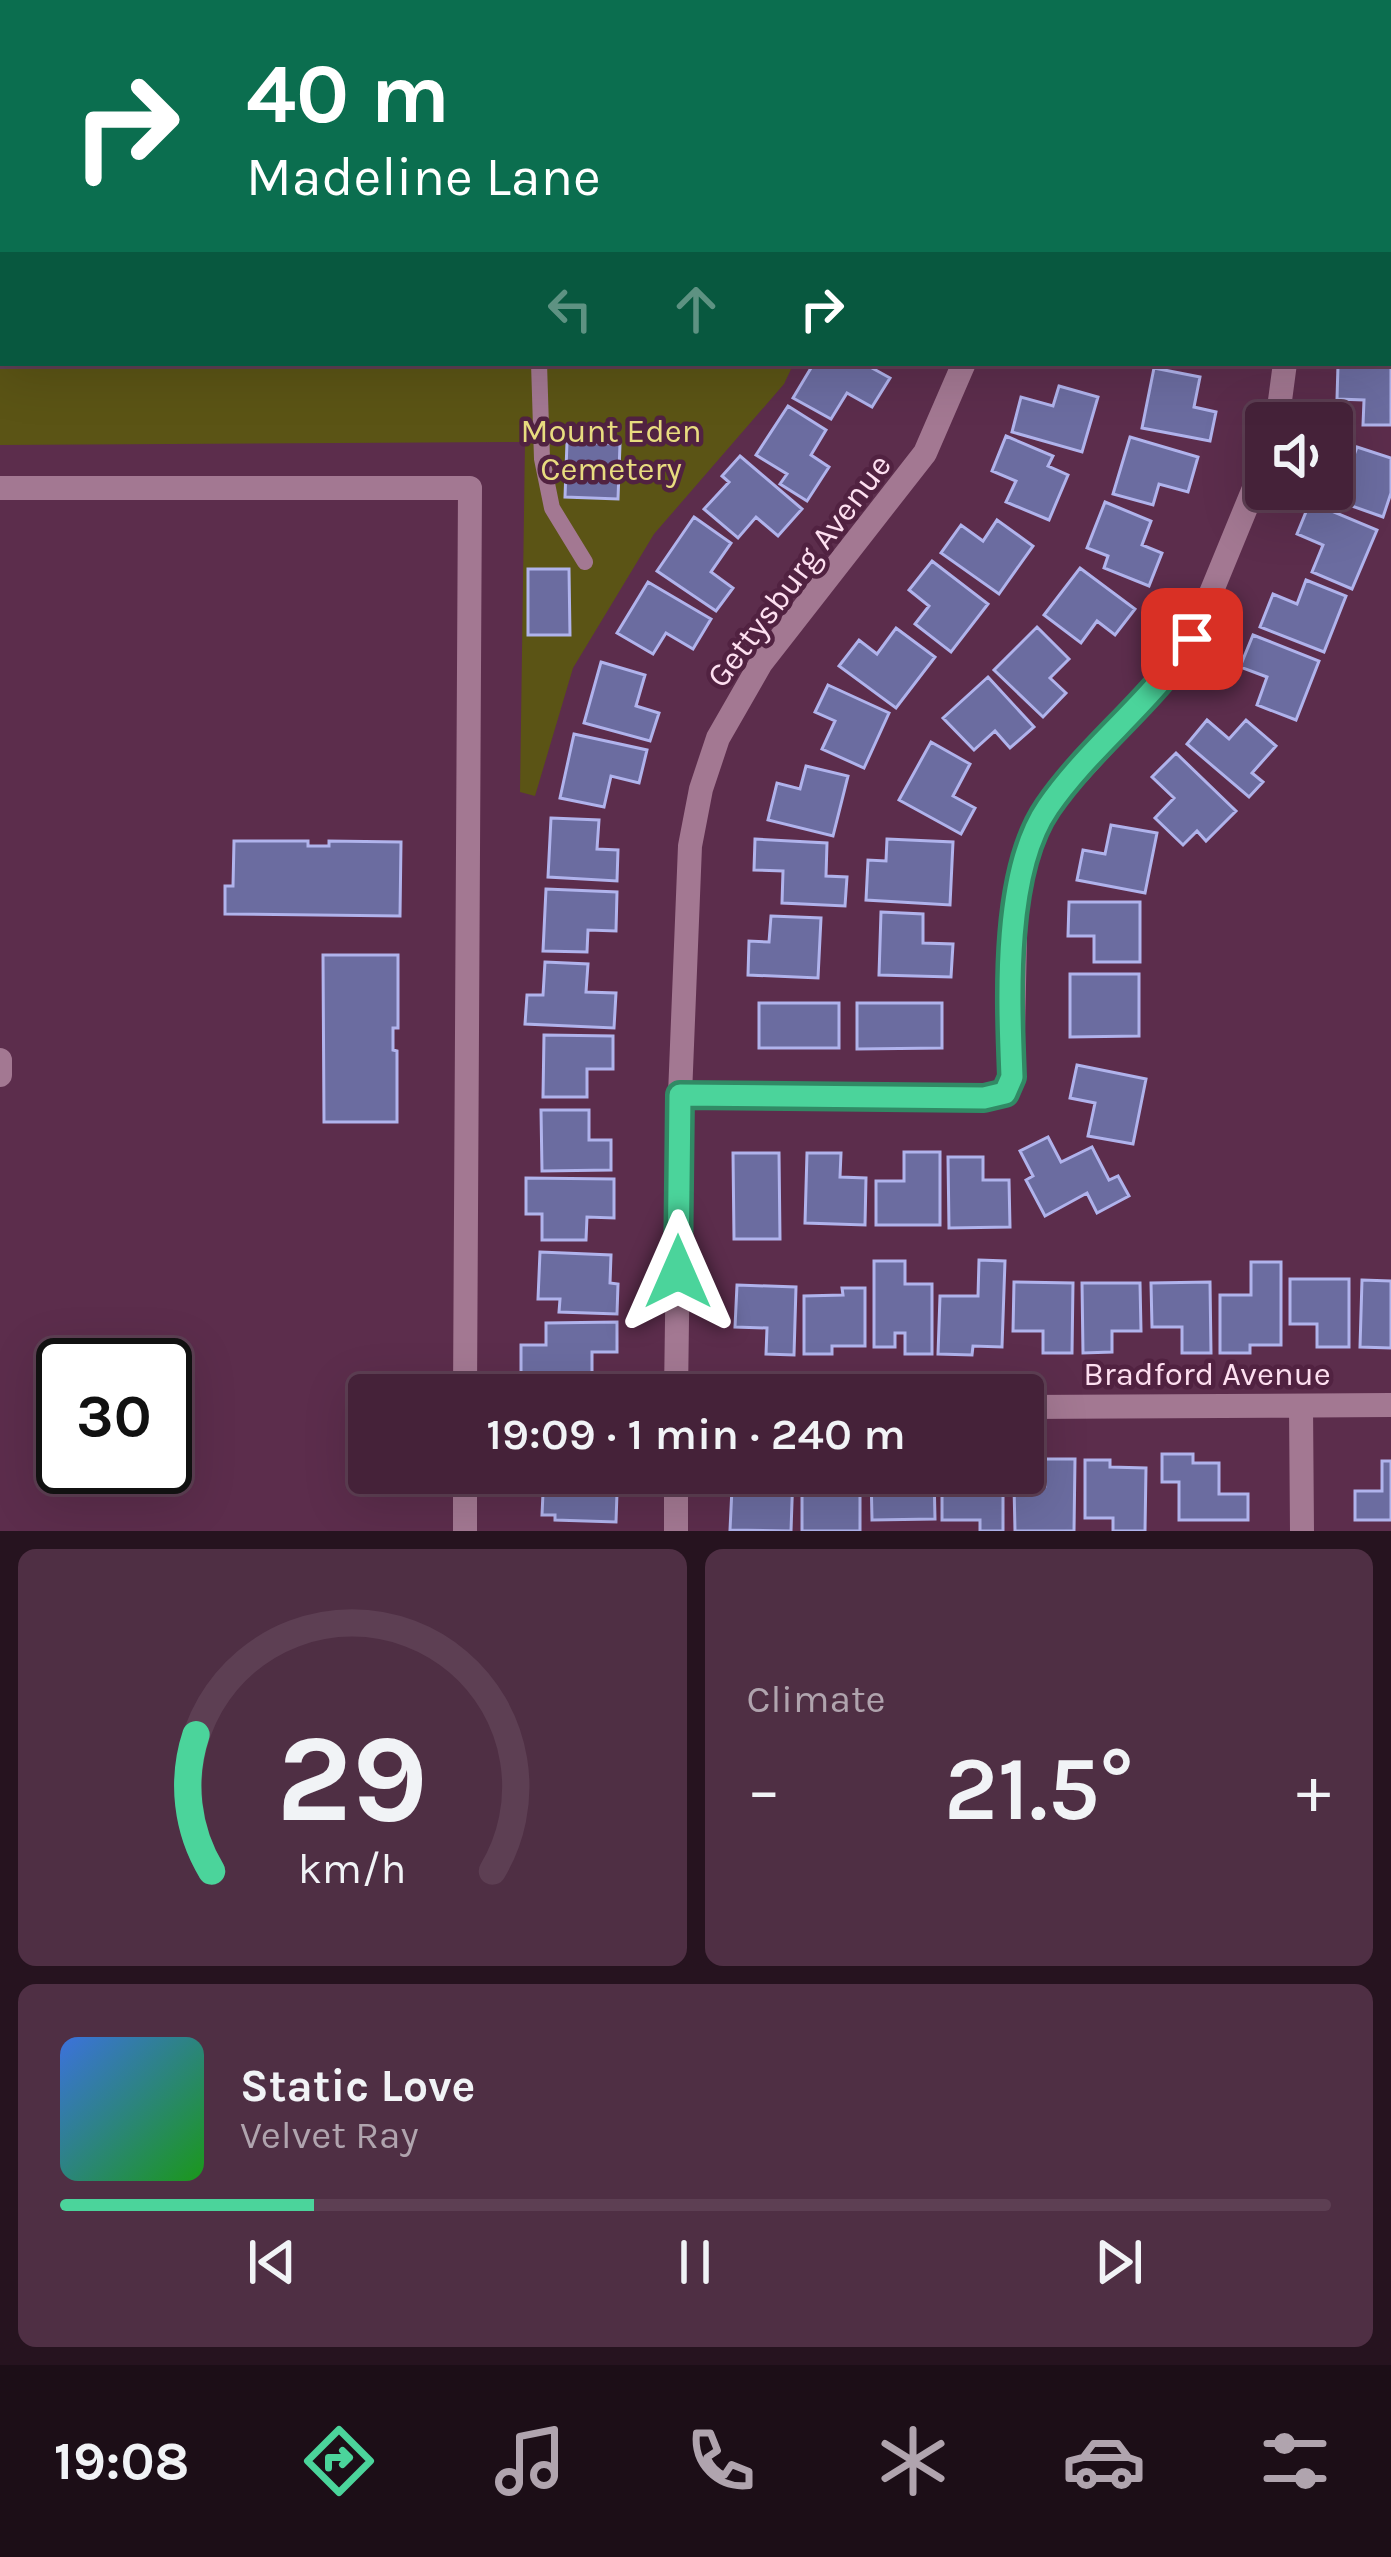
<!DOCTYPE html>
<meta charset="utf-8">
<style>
body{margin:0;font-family:Karla,sans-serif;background:#4f2f44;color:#f1f3f6;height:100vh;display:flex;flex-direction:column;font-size:45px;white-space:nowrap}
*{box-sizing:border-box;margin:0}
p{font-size:39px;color:#b0a4ae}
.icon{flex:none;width:66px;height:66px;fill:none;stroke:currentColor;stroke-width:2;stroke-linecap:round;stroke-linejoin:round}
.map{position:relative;height:1531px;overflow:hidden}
.panel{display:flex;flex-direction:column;gap:18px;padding:18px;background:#26131f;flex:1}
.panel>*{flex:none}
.banner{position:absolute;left:0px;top:0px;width:1392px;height:366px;box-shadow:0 12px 48px #0002,0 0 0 3px #5d3f53;background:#0b6e4f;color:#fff;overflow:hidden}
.fabs{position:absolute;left:1245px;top:402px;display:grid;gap:24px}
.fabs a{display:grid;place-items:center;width:108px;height:108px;border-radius:12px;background:#452239;box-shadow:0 12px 48px #0002,0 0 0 3px #5d3f53;font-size:60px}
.speed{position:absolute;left:36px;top:1338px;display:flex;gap:24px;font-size:60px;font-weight:700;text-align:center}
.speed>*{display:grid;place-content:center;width:156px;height:156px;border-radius:50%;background:#452239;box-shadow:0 12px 48px #0002,0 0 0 3px #5d3f53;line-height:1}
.speed .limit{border:6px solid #111;border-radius:18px;background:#fff;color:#111}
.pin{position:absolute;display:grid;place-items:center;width:102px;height:102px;color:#fff;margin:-51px;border-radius:24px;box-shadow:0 6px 18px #0006}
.me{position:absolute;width:132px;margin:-66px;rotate:0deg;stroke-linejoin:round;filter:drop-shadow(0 0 9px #0008)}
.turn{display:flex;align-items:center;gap:42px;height:252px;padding:0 48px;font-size:54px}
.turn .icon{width:156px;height:156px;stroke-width:2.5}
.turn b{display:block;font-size:84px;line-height:102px}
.lanes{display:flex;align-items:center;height:114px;padding:0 48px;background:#0003;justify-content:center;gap:60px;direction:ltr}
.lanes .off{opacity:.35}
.big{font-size:90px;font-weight:600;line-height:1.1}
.panel .widget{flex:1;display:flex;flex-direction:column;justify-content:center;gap:18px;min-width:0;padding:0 42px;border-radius:18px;background:#4f2f44}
.panel .dial{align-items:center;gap:0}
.dial svg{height:312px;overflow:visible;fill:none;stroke:#5d3f53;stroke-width:7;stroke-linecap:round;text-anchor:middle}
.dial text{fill:#f1f3f6;stroke:none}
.song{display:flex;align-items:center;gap:36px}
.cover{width:144px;height:144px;border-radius:18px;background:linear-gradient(135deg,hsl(220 70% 55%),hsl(120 70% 35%))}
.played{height:12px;border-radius:6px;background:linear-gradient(90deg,#4bd49b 20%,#5d3f53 20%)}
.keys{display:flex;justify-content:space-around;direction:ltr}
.heat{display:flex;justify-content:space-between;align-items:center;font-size:66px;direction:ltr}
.panel .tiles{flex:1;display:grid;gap:18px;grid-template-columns:1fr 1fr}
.widget:last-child{grid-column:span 2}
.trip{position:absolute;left:348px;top:1374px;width:696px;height:120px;border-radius:12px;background:#452239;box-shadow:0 12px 48px #0002,0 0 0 3px #5d3f53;font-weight:600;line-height:120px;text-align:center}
.tabs{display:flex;height:192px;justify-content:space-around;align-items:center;background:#1c0e17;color:#b0a4ae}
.tabs .icon{width:84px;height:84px}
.tabs .on{color:#4bd49b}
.tabs b{font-size:54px;color:#f1f3f6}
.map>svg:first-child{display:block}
.green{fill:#5b5415}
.building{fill:#6b6ca0;stroke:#b0b3ec;stroke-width:3}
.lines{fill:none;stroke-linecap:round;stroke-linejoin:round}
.service{stroke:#a37892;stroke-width:16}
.minor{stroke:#a37892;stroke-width:24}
.route-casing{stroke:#318a65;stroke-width:30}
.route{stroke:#4bd49b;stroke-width:21}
.labels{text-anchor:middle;stroke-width:9;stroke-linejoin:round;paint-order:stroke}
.park-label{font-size:33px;fill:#e8dc7f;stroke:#512241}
.street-label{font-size:33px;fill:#fddff0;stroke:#512241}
</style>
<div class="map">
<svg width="1391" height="1531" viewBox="0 0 1391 1531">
<rect width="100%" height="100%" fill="#5c2d4c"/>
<path class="green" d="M0,0h839l-836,3v360h791l-10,21 -130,150 -81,134 -38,128 -15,-4 5,-350 -525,3z"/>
<path class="building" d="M843,0h81v3h-81z
M814,363h49l27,15 -18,29 -25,-14 -16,26 -38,-21z
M1338,365l53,2v58h-28l1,-25 -27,-1z
M1154,368l46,9 -6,30 22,5 -6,29 -68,-13z
M1059,386l39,11 -16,55 -70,-20 9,-35 32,9z
M788,406l38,24 -15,25 18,12 -22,34 -27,-17 7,-10 -31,-19z
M1006,436l47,20 -5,10 20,9 -19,45 -43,-18 10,-21 -24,-10z
M1130,437l68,20 -10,35 -29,-8 -6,21 -40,-11z
M567,442l53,2 -2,55 -53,-2z
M1357,447l34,11v35l-8,24 -68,-24 1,-4h16v-26l17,6z
M740,456l62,53 -24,27 -22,-19 -18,21 -34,-29 25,-27 -7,-6z
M1105,502l46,19 -9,24 20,8 -13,33 -45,-18 4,-12 -21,-8z
M1310,502l67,28 -25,59 -40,-17 11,-27 -26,-11z
M694,517l37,26 -20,29 22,16 -17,23 -59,-40z
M997,520l36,26 -34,48 -58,-41 20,-28 22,16z
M932,561l56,43 -37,48 -36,-28 14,-18 -20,-16z
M1080,568l55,41 -20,26 -18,-14 -16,22 -37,-28z
M528,569h41l1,66h-42z
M1306,580l40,16 -22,56 -64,-25 13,-33 24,10z
M648,582l63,37 -18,30 -27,-16 -13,21 -36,-21z
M1037,627l32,32 -19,19 16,15 -23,24 -49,-47z
M896,628l39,29 -39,51 -57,-42 20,-26 18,14z
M1253,635l66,26 -23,59 -39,-15 10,-28 -27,-10z
M601,662l44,13 -9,31 23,7 -9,28 -66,-18z
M988,677l46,50 -24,21 -15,-17 -21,19 -31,-32z
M828,685l61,28 -25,55 -42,-19 13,-28 -20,-9z
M1207,720l22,19 17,-19 30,26 -24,27 11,9 -14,15 -62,-53z
M574,734l73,16 -8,33 -28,-7 -7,31 -44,-9z
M931,742l39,22 -17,32 22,12 -14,26 -62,-34z
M1176,753l60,58 -30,30 -9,-10 -14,14 -28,-27 19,-20 -22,-21z
M806,766l42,10 -15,60 -65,-16 9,-37 23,6z
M551,818l48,2 -2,29 21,1 -1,31 -69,-4z
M1111,825l46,8 -12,60 -68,-13 6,-30 22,4z
M755,839l72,4 -1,33 21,1 -2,29 -63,-3 1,-32 -29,-1z
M887,839l66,3 -3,63 -84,-5 2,-40 18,1z
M234,841h74v5h21v-5l72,1 -1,74 -175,-2v-28h8z
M546,889l71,3 -1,39 -28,-1 -1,22 -44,-1z
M1069,902h71v60h-46v-26h-26z
M881,912l42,2v29l30,1 -2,33 -72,-2z
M771,916l50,2 -3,60 -70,-3 1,-34 20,1z
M323,955h75v73h-5v22l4,1v71h-73z
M545,962l43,2 -2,28 30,1 -2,35 -89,-4 2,-29h16z
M1070,974h69v62l-69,1z
M759,1003h80v45h-80z
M857,1003h85v45l-85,1z
M544,1035l69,1v33h-26v28h-44z
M1077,1065l69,14 -13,65 -45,-8 7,-33 -25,-5z
M541,1110h48v30h22v30l-69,1z
M1048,1137l13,25 31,-15 17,33 9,-4 11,20 -32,17 -10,-20 -42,23 -19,-36 7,-4 -13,-25z
M904,1152h36v73h-64v-44h28z
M733,1153h46l1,86h-46z
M807,1153h34l-1,24 26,1 -1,47 -60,-2z
M948,1157h35v23h26l1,47 -61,1z
M526,1178l88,1v39l-27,-1 -1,23h-44v-26h-16z
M540,1252l71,3 -1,28 8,1 -1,30 -58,-2 1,-13h-22z
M979,1260l26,1 -3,86 -29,-1 -1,9 -34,-1 2,-58h38z
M874,1261h31v23h27v70h-27v-21h-10v14h-21z
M1251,1262h30v83h-31v8h-30v-58h31z
M1290,1279h59v68h-32v-23h-27z
M1362,1280l29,1v67l-31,-1z
M1014,1282l59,1 -1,70h-29v-22h-30z
M1210,1282l1,71h-29v-26h-30l-1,-44z
M1082,1283h58l1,48h-29v21l-29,1z
M737,1285l59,2 -2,68 -28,-1 1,-26 -32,-1z
M842,1288h23v58h-33v8h-28v-58l39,-1z
M617,1322v30h-25v29l-71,1v-37h25v-22z
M1162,1454h31v9h26v31h29v26h-69v-38h-17z
M1045,1459h30l-1,72h-59l-1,-45h31z
M1085,1460h25v7l36,1 -1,63h-32v-13h-28z
M1382,1461h9v59h-36v-29h27z
M557,1473h52v19l8,1 -1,29 -61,-2v-5h-13l1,-22h14z
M763,1473h30l-2,58 -61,-1 2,-42 30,1z
M802,1473h28v12h30v46h-58z
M871,1473h63l1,46 -63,1z
M942,1473h61v58h-23v-11h-38z"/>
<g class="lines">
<path class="service" d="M539,3v-3
M539,363l3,96 10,49 33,54"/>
<path class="minor" d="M994,3v-3
M1389,249h2
M1277,423l8,-60
M0,488h470l-5,907
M0,1060v15
M680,1095l304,3 21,-5 7,-16 4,-184 10,-45 21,-41 126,-138 19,-30 74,-180
M676,1395l4,-300 10,-249 11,-57 17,-51 43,-75 164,-210 39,-90
M1301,1406l1,125
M1023,1407l368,-2
M465,1531v-58
M676,1531v-58"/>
</g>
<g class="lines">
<g class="route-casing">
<path id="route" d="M678,1272l2,-177 304,3 21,-5 7,-16c-3,-78 -9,-205 36,-270 42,-61 104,-105 144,-168"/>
</g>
<use href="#route" class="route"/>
</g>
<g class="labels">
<g class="park-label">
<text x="611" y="442">Mount Eden<tspan x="611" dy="38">Cemetery</tspan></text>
</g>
<g class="street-label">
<text transform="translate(798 570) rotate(-53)" y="12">Gettysburg Avenue</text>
<text x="1207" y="1385">Bradford Avenue</text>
</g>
</g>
</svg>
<div class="fabs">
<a><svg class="icon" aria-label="sound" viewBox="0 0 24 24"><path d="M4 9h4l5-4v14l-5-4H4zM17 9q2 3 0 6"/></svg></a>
</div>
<div class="speed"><div class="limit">30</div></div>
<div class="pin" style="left:1192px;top:639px;background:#d93025"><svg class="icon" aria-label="arrive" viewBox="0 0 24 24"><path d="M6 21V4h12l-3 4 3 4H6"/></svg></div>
<svg class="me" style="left:678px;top:1272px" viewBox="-20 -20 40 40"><path d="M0-17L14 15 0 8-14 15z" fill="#4bd49b" stroke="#fff" stroke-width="4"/></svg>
<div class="trip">19:09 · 1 min · 240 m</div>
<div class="banner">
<div class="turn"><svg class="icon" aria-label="right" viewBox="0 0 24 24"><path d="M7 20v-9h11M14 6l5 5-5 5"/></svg><div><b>40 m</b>Madeline Lane</div></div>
<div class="lanes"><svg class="icon off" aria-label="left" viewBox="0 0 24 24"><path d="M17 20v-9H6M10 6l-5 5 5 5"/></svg><svg class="icon off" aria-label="ahead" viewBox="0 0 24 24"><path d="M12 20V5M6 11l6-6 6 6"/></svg><svg class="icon" aria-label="right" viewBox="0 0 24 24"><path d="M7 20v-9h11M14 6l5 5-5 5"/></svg></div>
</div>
</div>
<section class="panel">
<div class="tiles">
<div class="widget dial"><svg viewBox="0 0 100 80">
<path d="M14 69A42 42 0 1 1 86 69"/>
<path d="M14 69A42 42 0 0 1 10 34" stroke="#4bd49b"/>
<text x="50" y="56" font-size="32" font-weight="700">29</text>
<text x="50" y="72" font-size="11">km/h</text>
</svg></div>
<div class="widget"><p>Climate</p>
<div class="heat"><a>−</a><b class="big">21.5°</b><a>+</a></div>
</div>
<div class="widget">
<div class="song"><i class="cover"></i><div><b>Static Love</b><p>Velvet Ray</p></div></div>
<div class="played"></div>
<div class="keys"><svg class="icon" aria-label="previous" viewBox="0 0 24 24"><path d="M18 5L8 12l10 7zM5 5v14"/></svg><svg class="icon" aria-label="pause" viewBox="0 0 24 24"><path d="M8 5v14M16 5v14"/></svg><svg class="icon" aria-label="next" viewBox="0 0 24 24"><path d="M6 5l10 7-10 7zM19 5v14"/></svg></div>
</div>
</div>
</section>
<nav class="tabs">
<b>19:08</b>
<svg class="icon on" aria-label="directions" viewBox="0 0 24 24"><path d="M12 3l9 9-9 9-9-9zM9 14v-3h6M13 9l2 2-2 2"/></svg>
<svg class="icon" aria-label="music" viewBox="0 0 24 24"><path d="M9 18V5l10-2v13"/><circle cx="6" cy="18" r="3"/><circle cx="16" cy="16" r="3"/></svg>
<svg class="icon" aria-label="phone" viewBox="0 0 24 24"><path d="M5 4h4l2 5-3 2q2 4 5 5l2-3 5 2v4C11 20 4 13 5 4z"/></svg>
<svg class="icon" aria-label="climate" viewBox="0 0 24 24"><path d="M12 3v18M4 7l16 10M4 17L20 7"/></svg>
<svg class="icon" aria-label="car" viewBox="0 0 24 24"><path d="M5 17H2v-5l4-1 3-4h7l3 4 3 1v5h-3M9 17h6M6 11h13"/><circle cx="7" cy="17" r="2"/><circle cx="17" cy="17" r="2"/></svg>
<svg class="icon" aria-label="filters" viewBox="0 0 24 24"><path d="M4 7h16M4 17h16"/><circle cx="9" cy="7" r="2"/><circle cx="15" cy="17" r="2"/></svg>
</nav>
